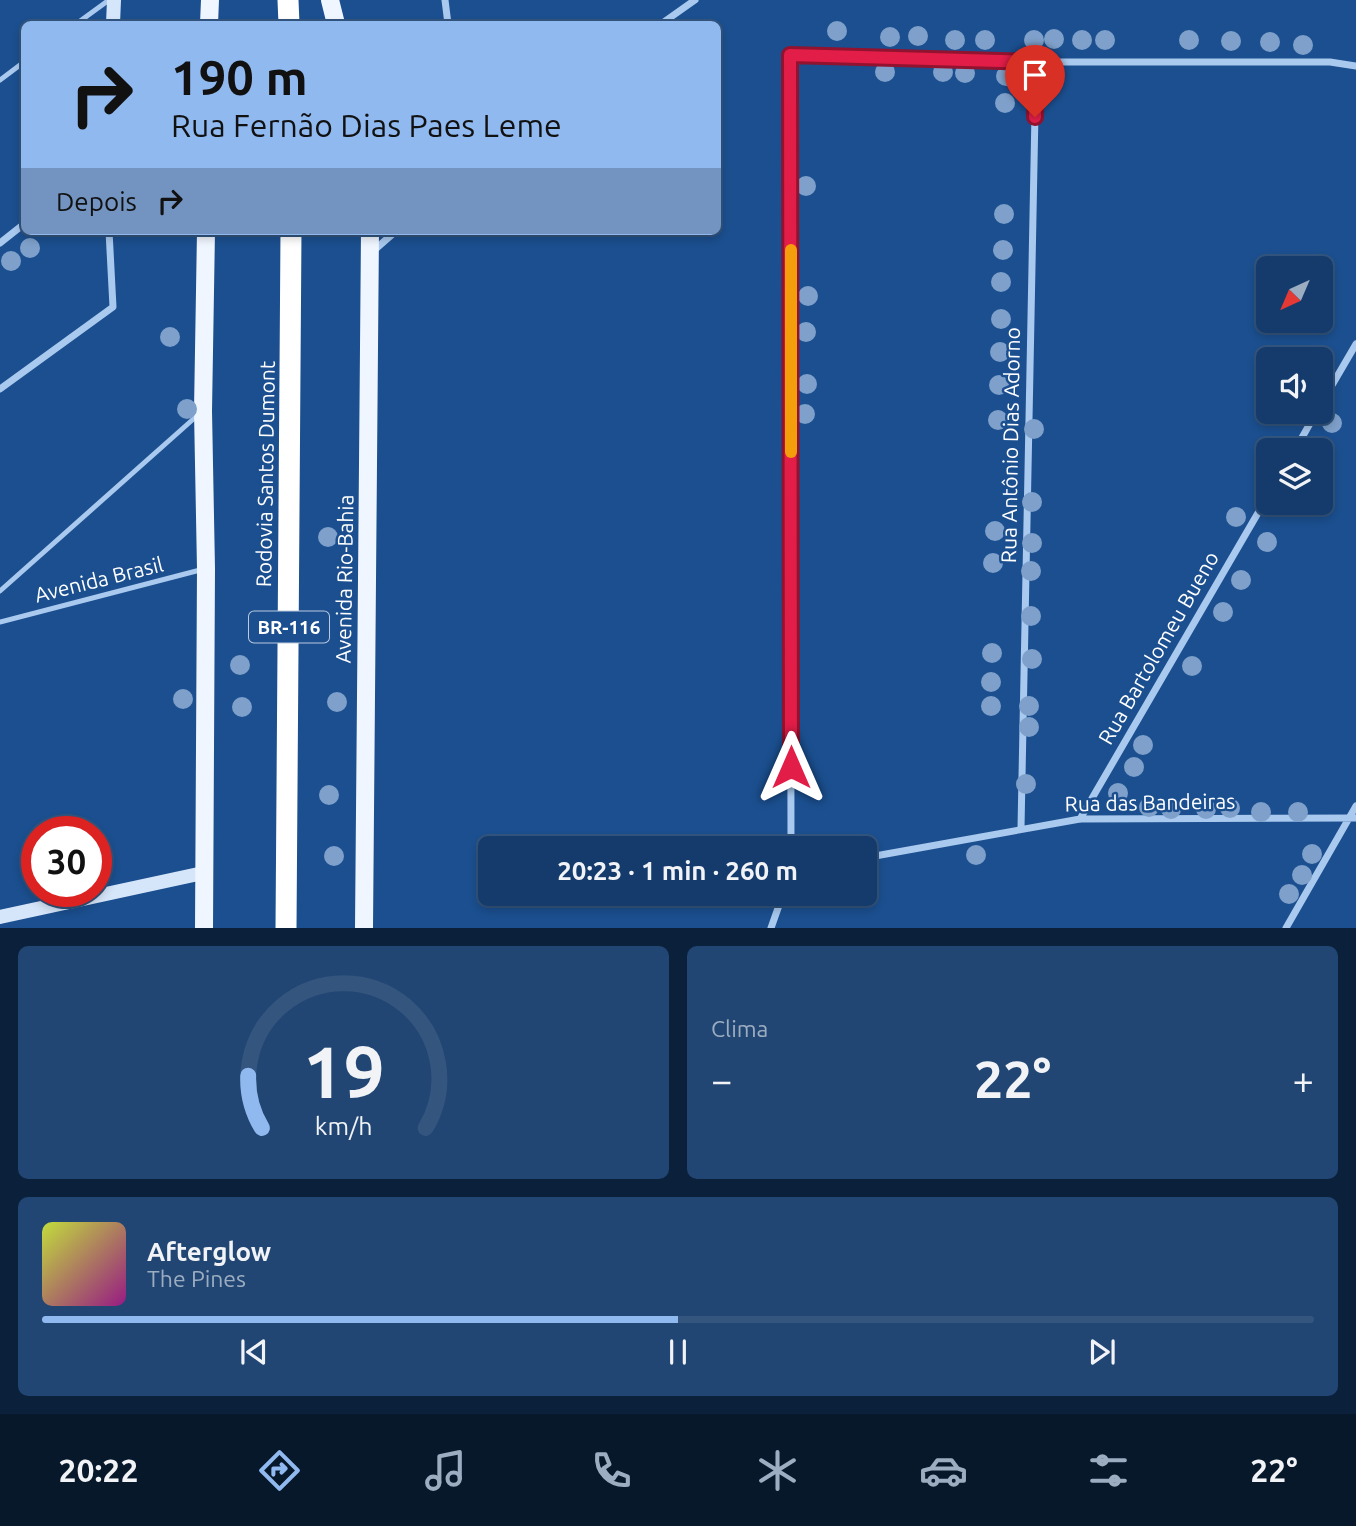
<!DOCTYPE html>
<html lang="pt">
<meta charset="utf-8">
<style>
body{margin:0;font-family:Ubuntu,sans-serif;background:#214673;color:#f1f3f6;height:100vh;display:flex;flex-direction:column;font-size:26px;white-space:nowrap}
*{box-sizing:border-box;margin:0}
p{font-size:23px;color:#9dadc1}
.icon{flex:none;width:38px;height:38px;fill:none;stroke:currentColor;stroke-width:2;stroke-linecap:round;stroke-linejoin:round}
.map{position:relative;height:928px;overflow:hidden}
.panel{display:flex;flex-direction:column;gap:18px;padding:18px;background:#0b203b;flex:1}
.panel>*{flex:none}
.hud{position:absolute;left:21px;top:21px;width:700px;height:214px;border-radius:10px;box-shadow:0 4px 10px #0003,0 0 0 2px #33557e;background:#90b9f0;color:#111;overflow:hidden}
.needle{width:46px;rotate:224deg}
.fabs{position:absolute;left:1256px;top:256px;display:grid;gap:14px}
.fabs a{display:grid;place-items:center;width:77px;height:77px;border-radius:10px;background:#143b6b;box-shadow:0 4px 10px #0003,0 0 0 2px #33557e;font-size:35px}
.speed{position:absolute;left:21px;top:816px;display:flex;gap:14px;font-size:35px;font-weight:700;text-align:center}
.speed>*{display:grid;place-content:center;width:91px;height:91px;border-radius:50%;background:#143b6b;box-shadow:0 4px 10px #0003,0 0 0 2px #33557e;line-height:1}
.speed .limit{border:10px solid #d22;background:#fff;color:#111}
.pin{position:absolute;display:grid;place-items:center;width:60px;height:60px;color:#fff;margin:-72px -30px;border-radius:50% 50% 50% 0;rotate:-45deg;box-shadow:0 0 7px #0007}
.pin .icon{rotate:45deg}
.me{position:absolute;width:77px;margin:-38px;rotate:0deg;stroke-linejoin:round;filter:drop-shadow(0 0 5px #0008)}
.turn{display:flex;align-items:center;gap:24px;height:147px;padding:0 35px;font-size:32px}
.turn .icon{width:91px;height:91px;stroke-width:2.5}
.turn b{display:block;font-size:49px;line-height:60px}
.then{display:flex;align-items:center;height:66px;padding:0 35px;background:#0003;gap:14px;font-size:26px}
.big{font-size:52px;font-weight:700;line-height:1.1}
.panel .tile{flex:1;display:flex;flex-direction:column;justify-content:center;gap:10px;min-width:0;padding:0 24px;border-radius:10px;background:#214673}
.panel .dial{align-items:center;gap:0}
.dial svg{height:182px;overflow:visible;fill:none;stroke:#33557e;stroke-width:7;stroke-linecap:round;text-anchor:middle}
.dial text{fill:#f1f3f6;stroke:none}
.song{display:flex;align-items:center;gap:21px}
.cover{width:84px;height:84px;border-radius:10px;background:linear-gradient(135deg,hsl(70 70% 55%),hsl(310 70% 35%))}
.played{height:7px;border-radius:4px;background:linear-gradient(90deg,#90b9f0 50%,#33557e 50%)}
.keys{display:flex;justify-content:space-around;direction:ltr}
.heat{display:flex;justify-content:space-between;align-items:center;font-size:38px;direction:ltr}
.panel .tiles{flex:1;display:grid;gap:18px;grid-template-columns:1fr 1fr}
.tile:last-child{grid-column:span 2}
.trip{position:absolute;left:478px;top:836px;width:399px;height:70px;border-radius:10px;background:#143b6b;box-shadow:0 4px 10px #0003,0 0 0 2px #33557e;font-weight:700;line-height:70px;text-align:center}
.menu{display:flex;height:112px;justify-content:space-around;align-items:center;background:#08182b;color:#9dadc1}
.menu .icon{width:49px;height:49px}
.menu .active{color:#90b9f0}
.menu b{font-size:32px;color:#f1f3f6}
.map>svg:first-child{display:block}
.lines{fill:none;stroke-linecap:round;stroke-linejoin:round}
.lane{stroke:#a9c9ee;stroke-width:5}
.street{stroke:#a9c9ee;stroke-width:7}
.secondary{stroke:#d6e6fa;stroke-width:14}
.primary{stroke:#f0f6ff;stroke-width:18}
.highway{stroke:#fff;stroke-width:21}
.tree{fill:#7ea0ca}
.route-casing{stroke:#92132f;stroke-width:18}
.route{stroke:#e11d48;stroke-width:12}
.slow{stroke:#f59e0b;stroke-width:12}
.labels{text-anchor:middle;stroke-width:5;stroke-linejoin:round;paint-order:stroke}
.shield{fill:#1b4f8f;stroke:#bbcadd;stroke-width:2}
.shield-label{font-size:19px;font-weight:bold;fill:#fff}
.street-label{font-size:21px;fill:#fff;stroke:#1b4f8f}
</style>
<div class="map">
<svg width="1356" height="928" viewBox="0 0 1356 928">
<rect width="100%" height="100%" fill="#1b4f8f"/>
<g class="lines">
<path class="lane" d="M76,24l33,-24
M0,80l24,-18
M0,591l199,-177
M0,622l204,-53"/>
<path class="street" d="M445,0l3,24
M661,24l34,-24
M0,243l24,-19
M372,252l24,-21
M0,389l113,-82 -4,-76
M1321,404l35,-60
M1295,450l22,-39
M1080,819l189,-325
M1021,828l15,-766
M791,849l-1,-794 246,7h294l26,4
M864,858l216,-39 276,-1
M771,928l12,-34
M1286,928l70,-122"/>
<path class="secondary" d="M113,24l1,-24
M0,917l203,-44"/>
<path class="primary" d="M330,0l6,24
M209,24l1,-24
M204,928l2,-359 -3,-158 3,-180
M364,928l6,-697"/>
<path class="highway" d="M288,0l1,24
M286,928l5,-697"/>
</g>
<g class="tree">
<circle cx="837" cy="31" r="10"/>
<circle cx="918" cy="36" r="10"/>
<circle cx="890" cy="37" r="10"/>
<circle cx="1054" cy="39" r="10"/>
<circle cx="955" cy="40" r="10"/>
<circle cx="985" cy="40" r="10"/>
<circle cx="1034" cy="40" r="10"/>
<circle cx="1082" cy="40" r="10"/>
<circle cx="1105" cy="40" r="10"/>
<circle cx="1189" cy="40" r="10"/>
<circle cx="1231" cy="41" r="10"/>
<circle cx="1270" cy="42" r="10"/>
<circle cx="1303" cy="45" r="10"/>
<circle cx="885" cy="72" r="10"/>
<circle cx="943" cy="72" r="10"/>
<circle cx="965" cy="73" r="10"/>
<circle cx="1006" cy="76" r="10"/>
<circle cx="1005" cy="103" r="10"/>
<circle cx="806" cy="186" r="10"/>
<circle cx="1004" cy="214" r="10"/>
<circle cx="30" cy="248" r="10"/>
<circle cx="1003" cy="250" r="10"/>
<circle cx="11" cy="261" r="10"/>
<circle cx="1001" cy="282" r="10"/>
<circle cx="808" cy="296" r="10"/>
<circle cx="1001" cy="319" r="10"/>
<circle cx="806" cy="332" r="10"/>
<circle cx="170" cy="337" r="10"/>
<circle cx="1000" cy="352" r="10"/>
<circle cx="807" cy="384" r="10"/>
<circle cx="999" cy="385" r="10"/>
<circle cx="187" cy="409" r="10"/>
<circle cx="805" cy="414" r="10"/>
<circle cx="998" cy="420" r="10"/>
<circle cx="1332" cy="423" r="10"/>
<circle cx="1034" cy="429" r="10"/>
<circle cx="1032" cy="502" r="10"/>
<circle cx="1236" cy="517" r="10"/>
<circle cx="995" cy="531" r="10"/>
<circle cx="328" cy="537" r="10"/>
<circle cx="1267" cy="542" r="10"/>
<circle cx="1032" cy="543" r="10"/>
<circle cx="993" cy="563" r="10"/>
<circle cx="1031" cy="571" r="10"/>
<circle cx="1241" cy="580" r="10"/>
<circle cx="1223" cy="612" r="10"/>
<circle cx="1031" cy="616" r="10"/>
<circle cx="992" cy="653" r="10"/>
<circle cx="1032" cy="659" r="10"/>
<circle cx="240" cy="665" r="10"/>
<circle cx="1192" cy="666" r="10"/>
<circle cx="991" cy="682" r="10"/>
<circle cx="183" cy="699" r="10"/>
<circle cx="337" cy="702" r="10"/>
<circle cx="991" cy="706" r="10"/>
<circle cx="1029" cy="706" r="10"/>
<circle cx="242" cy="707" r="10"/>
<circle cx="1029" cy="727" r="10"/>
<circle cx="1143" cy="745" r="10"/>
<circle cx="1134" cy="767" r="10"/>
<circle cx="1026" cy="784" r="10"/>
<circle cx="1118" cy="793" r="10"/>
<circle cx="329" cy="795" r="10"/>
<circle cx="1149" cy="807" r="10"/>
<circle cx="1230" cy="808" r="10"/>
<circle cx="1171" cy="809" r="10"/>
<circle cx="1206" cy="809" r="10"/>
<circle cx="1261" cy="812" r="10"/>
<circle cx="1298" cy="812" r="10"/>
<circle cx="1312" cy="854" r="10"/>
<circle cx="976" cy="855" r="10"/>
<circle cx="334" cy="856" r="10"/>
<circle cx="1302" cy="875" r="10"/>
<circle cx="1289" cy="894" r="10"/>
</g>
<g class="lines">
<g class="route-casing">
<path id="route" d="M791,767l-1,-712 246,7 -1,55"/>
</g>
<use href="#route" class="route"/>
<path class="slow" d="M791,250v202"/>
</g>
<g class="labels">
<rect class="shield" x="249" y="611.5" width="80" height="31" rx="5"/>
<g class="shield-label">
<text x="289" y="634">BR-116</text>
</g>
<g class="street-label">
<text transform="translate(1011 445) rotate(-89)" y="7">Rua Antônio Dias Adorno</text>
<text transform="translate(266 474) rotate(-89)" y="7">Rodovia Santos Dumont</text>
<text transform="translate(345 579) rotate(-89)" y="7">Avenida Rio-Bahia</text>
<text transform="translate(99 580) rotate(-14)" y="7">Avenida Brasil</text>
<text transform="translate(1159 648) rotate(-60)" y="7">Rua Bartolomeu Bueno</text>
<text transform="translate(1150 803) rotate(-1)" y="7">Rua das Bandeiras</text>
</g>
</g>
</svg>
<div class="fabs">
<a><svg class="needle" viewBox="-14 -14 28 28"><path d="M0-13l5 13h-10z" fill="#e53935"/><path d="M0 13l5-13h-10z" fill="#9dadc1"/></svg></a>
<a><svg class="icon" aria-label="sound" viewBox="0 0 24 24"><path d="M4 9h4l5-4v14l-5-4H4zM17 9q2 3 0 6"/></svg></a>
<a><svg class="icon" aria-label="layers" viewBox="0 0 24 24"><path d="M12 4l9 5-9 5-9-5zM3 14l9 5 9-5"/></svg></a>
</div>
<div class="speed"><div class="limit">30</div></div>
<div class="pin" style="left:1035px;top:117px;background:#d93025"><svg class="icon" aria-label="arrive" viewBox="0 0 24 24"><path d="M6 21V4h12l-3 4 3 4H6"/></svg></div>
<svg class="me" style="left:791px;top:767px" viewBox="-20 -20 40 40"><path d="M0-17L14 15 0 8-14 15z" fill="#e11d48" stroke="#fff" stroke-width="4"/></svg>
<div class="trip">20:23 · 1 min · 260 m</div>
<div class="hud">
<div class="turn"><svg class="icon" aria-label="right" viewBox="0 0 24 24"><path d="M7 20v-9h11M14 6l5 5-5 5"/></svg><div><b>190 m</b>Rua Fernão Dias Paes Leme</div></div>
<div class="then">Depois<svg class="icon" aria-label="right" viewBox="0 0 24 24"><path d="M7 20v-9h11M14 6l5 5-5 5"/></svg></div>
</div>
</div>
<section class="panel">
<div class="tiles">
<div class="tile dial"><svg viewBox="0 0 100 80">
<path d="M14 69A42 42 0 1 1 86 69"/>
<path d="M14 69A42 42 0 0 1 8 46" stroke="#90b9f0"/>
<text x="50" y="56" font-size="32" font-weight="700">19</text>
<text x="50" y="72" font-size="11">km/h</text>
</svg></div>
<div class="tile"><p>Clima</p>
<div class="heat"><a>−</a><b class="big">22°</b><a>+</a></div>
</div>
<div class="tile">
<div class="song"><i class="cover"></i><div><b>Afterglow</b><p>The Pines</p></div></div>
<div class="played"></div>
<div class="keys"><svg class="icon" aria-label="previous" viewBox="0 0 24 24"><path d="M18 5L8 12l10 7zM5 5v14"/></svg><svg class="icon" aria-label="pause" viewBox="0 0 24 24"><path d="M8 5v14M16 5v14"/></svg><svg class="icon" aria-label="next" viewBox="0 0 24 24"><path d="M6 5l10 7-10 7zM19 5v14"/></svg></div>
</div>
</div>
</section>
<nav class="menu">
<b>20:22</b>
<svg class="icon active" aria-label="directions" viewBox="0 0 24 24"><path d="M12 3l9 9-9 9-9-9zM9 14v-3h6M13 9l2 2-2 2"/></svg>
<svg class="icon" aria-label="music" viewBox="0 0 24 24"><path d="M9 18V5l10-2v13"/><circle cx="6" cy="18" r="3"/><circle cx="16" cy="16" r="3"/></svg>
<svg class="icon" aria-label="phone" viewBox="0 0 24 24"><path d="M5 4h4l2 5-3 2q2 4 5 5l2-3 5 2v4C11 20 4 13 5 4z"/></svg>
<svg class="icon" aria-label="climate" viewBox="0 0 24 24"><path d="M12 3v18M4 7l16 10M4 17L20 7"/></svg>
<svg class="icon" aria-label="car" viewBox="0 0 24 24"><path d="M5 17H2v-5l4-1 3-4h7l3 4 3 1v5h-3M9 17h6M6 11h13"/><circle cx="7" cy="17" r="2"/><circle cx="17" cy="17" r="2"/></svg>
<svg class="icon" aria-label="filters" viewBox="0 0 24 24"><path d="M4 7h16M4 17h16"/><circle cx="9" cy="7" r="2"/><circle cx="15" cy="17" r="2"/></svg>
<b>22°</b>
</nav>
